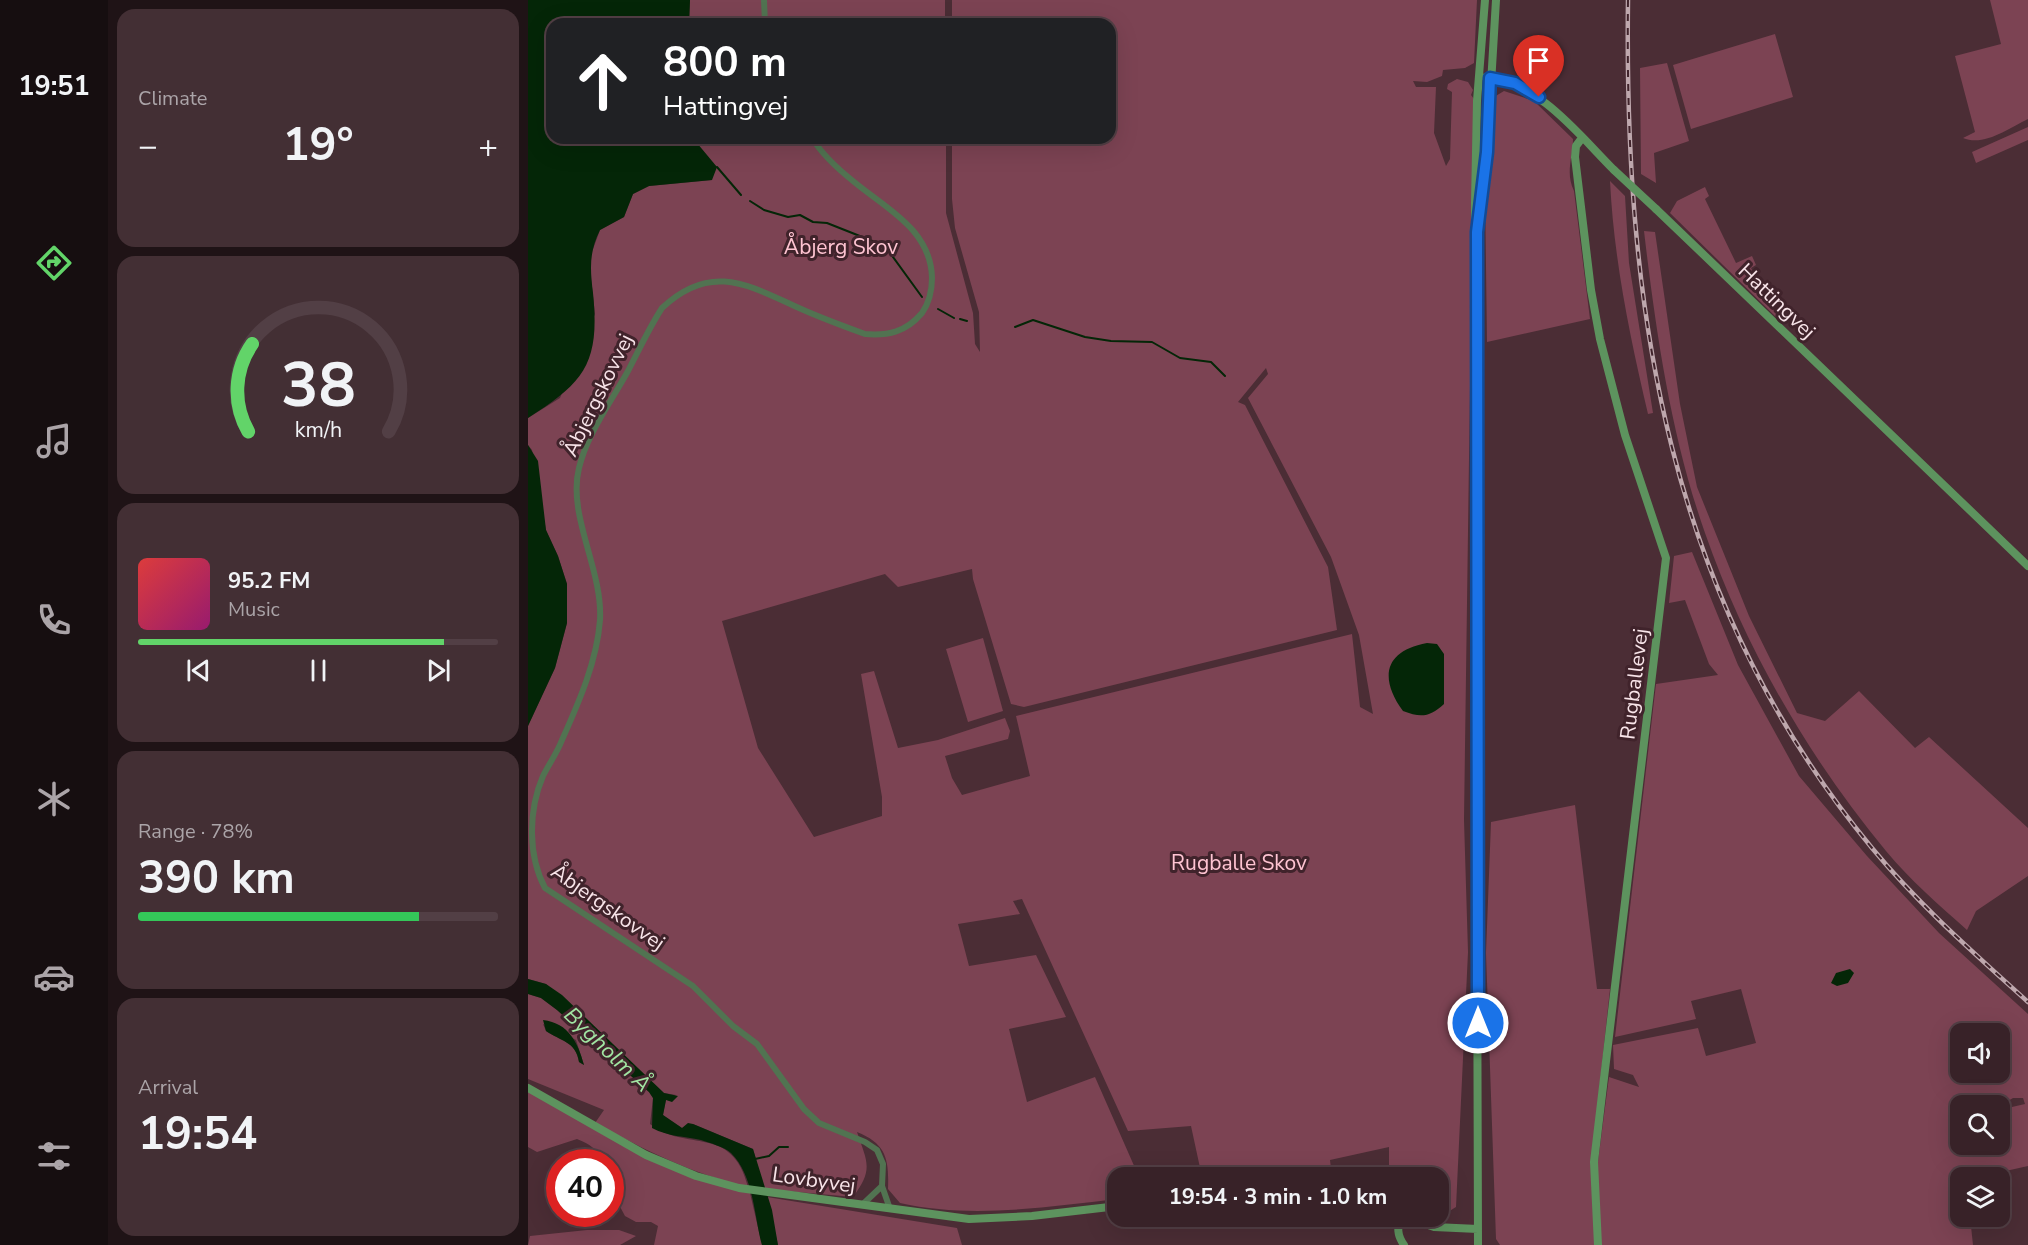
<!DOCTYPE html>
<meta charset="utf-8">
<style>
body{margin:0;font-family:"Nunito Sans",sans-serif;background:#432f34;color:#f1f3f6;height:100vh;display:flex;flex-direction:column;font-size:22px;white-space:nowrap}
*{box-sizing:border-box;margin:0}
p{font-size:20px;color:#aba4a8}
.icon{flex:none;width:33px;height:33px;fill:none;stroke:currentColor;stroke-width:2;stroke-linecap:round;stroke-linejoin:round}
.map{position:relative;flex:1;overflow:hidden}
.details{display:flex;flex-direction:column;gap:9px;padding:9px;background:#1f1316;width:420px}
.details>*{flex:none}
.hud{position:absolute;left:18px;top:18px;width:570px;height:126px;border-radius:18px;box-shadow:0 6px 24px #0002,0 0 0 2px #523f45;background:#202124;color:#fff;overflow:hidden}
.controls{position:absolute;left:1422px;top:1023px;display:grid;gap:12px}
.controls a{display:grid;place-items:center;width:60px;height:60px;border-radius:12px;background:#382228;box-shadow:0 6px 24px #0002,0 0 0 2px #523f45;font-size:30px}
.speed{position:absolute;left:18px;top:1149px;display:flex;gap:12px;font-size:30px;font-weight:700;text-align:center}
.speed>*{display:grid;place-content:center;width:78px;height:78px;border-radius:50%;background:#382228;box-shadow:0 6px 24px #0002,0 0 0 2px #523f45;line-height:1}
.speed .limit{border:9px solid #d22;background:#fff;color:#111}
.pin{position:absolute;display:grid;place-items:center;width:51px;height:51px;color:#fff;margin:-62px -26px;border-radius:50% 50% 50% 0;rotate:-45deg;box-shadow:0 0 6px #0007}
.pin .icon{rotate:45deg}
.me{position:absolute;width:66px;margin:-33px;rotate:0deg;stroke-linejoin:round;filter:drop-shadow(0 0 4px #0008)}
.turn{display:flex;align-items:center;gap:21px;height:126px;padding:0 18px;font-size:27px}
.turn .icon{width:78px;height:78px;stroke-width:2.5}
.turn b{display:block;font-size:42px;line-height:51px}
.big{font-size:45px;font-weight:700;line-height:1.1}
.details .card{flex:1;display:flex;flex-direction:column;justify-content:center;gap:9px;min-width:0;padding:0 21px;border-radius:18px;background:#432f34}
.details .dial{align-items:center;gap:0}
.dial svg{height:156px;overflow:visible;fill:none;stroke:#523f45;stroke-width:7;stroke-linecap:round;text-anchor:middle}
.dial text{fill:#f1f3f6;stroke:none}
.song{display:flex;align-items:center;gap:18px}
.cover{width:72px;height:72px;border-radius:9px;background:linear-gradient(135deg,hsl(0 70% 55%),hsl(320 70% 35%))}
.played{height:6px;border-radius:3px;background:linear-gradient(90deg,#62d469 85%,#523f45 85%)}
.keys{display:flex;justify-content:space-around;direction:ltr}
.heat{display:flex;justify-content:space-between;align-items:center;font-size:33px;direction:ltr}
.charge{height:9px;border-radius:4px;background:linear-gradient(90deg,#34c759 78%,#523f45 0)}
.trip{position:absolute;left:579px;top:1167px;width:342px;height:60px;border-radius:18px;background:#382228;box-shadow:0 6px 24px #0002,0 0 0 2px #523f45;font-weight:700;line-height:60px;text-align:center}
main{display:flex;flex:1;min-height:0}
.dock{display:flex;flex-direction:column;width:108px;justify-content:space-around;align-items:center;background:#160e10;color:#aba4a8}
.dock .icon{width:42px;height:42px}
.dock .on{color:#62d469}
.dock b{font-size:27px;color:#f1f3f6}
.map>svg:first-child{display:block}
.green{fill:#7c4353;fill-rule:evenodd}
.water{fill:#042607}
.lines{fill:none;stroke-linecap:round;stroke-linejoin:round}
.stream{stroke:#042607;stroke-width:2}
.street{stroke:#517351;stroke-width:6}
.secondary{stroke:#5d935e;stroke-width:8}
.rail-casing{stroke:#bea7ad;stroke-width:4.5}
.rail{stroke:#40232b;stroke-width:2;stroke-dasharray:7;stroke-linecap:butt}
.secondary-bridge{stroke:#5d935e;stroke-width:8}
.route-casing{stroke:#114b97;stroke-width:15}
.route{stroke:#1a73e8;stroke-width:10}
.labels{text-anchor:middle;stroke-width:6;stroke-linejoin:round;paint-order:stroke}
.park-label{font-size:21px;fill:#ffc4d2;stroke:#40232b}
.street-label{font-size:21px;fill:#f8e4e9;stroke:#40232b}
.water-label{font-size:22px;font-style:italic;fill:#a1e5a2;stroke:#40232b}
</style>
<main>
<nav class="dock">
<b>19:51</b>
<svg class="icon on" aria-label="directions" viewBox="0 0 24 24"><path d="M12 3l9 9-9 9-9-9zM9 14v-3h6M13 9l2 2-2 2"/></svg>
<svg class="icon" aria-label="music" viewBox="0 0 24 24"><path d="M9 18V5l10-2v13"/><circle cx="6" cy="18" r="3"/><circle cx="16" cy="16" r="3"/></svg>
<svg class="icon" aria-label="phone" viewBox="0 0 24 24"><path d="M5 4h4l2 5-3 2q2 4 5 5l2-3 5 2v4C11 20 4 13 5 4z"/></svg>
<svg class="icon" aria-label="climate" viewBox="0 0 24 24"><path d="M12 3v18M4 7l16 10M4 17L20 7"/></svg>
<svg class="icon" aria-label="car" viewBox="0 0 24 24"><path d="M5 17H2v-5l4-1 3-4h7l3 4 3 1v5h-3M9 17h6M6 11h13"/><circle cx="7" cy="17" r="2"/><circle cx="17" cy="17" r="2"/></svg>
<svg class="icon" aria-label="filters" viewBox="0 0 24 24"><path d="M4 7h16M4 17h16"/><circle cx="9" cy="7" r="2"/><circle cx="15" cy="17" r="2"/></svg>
</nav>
<section class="details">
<div class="card"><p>Climate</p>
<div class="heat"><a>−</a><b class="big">19°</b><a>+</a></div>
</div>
<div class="card dial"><svg viewBox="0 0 100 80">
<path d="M14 69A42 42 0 1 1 86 69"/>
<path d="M14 69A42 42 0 0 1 16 24" stroke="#62d469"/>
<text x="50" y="56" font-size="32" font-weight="700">38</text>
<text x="50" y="72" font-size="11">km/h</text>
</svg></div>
<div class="card">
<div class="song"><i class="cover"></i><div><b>95.2 FM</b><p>Music</p></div></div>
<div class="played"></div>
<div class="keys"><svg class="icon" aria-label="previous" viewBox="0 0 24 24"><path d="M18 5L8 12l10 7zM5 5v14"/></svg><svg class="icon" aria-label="pause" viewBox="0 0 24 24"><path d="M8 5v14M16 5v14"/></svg><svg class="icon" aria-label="next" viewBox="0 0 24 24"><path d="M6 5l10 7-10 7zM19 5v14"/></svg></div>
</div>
<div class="card"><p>Range · 78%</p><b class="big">390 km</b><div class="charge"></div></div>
<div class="card"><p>Arrival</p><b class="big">19:54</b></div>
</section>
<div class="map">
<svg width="1500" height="1245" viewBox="0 0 1500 1245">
<rect width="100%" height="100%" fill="#4b2d35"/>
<path class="green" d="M162,0h255v24h-256z
M424,0h525l-3,63 -9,5 -22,2 -1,6 -15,6 -14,-1 3,6h20l-2,46 12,33 4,-7 2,-67 -5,-3 1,-5 9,-5 11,3 5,8 -2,5 3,4 -10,721 4,132 -12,255 -13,8 -4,-2 -1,-35 -49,-1v-30l-59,13 2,17h-130l-11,-51 -63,5 -106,-232 -9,2 7,13 -62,10 11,42 67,-11 30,62 -57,12 18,73 68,-25 44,100 -21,1 -1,21c-71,8 -146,20 -217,4l-12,-14c1,-29 -1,-45 -31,-57 10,30 17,37 -4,65l-89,-8 -11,-40 -60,-25 -11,4 -19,-13 3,-15 10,-5 -12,-2 -118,-109 -18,-5v-253l27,-58 12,-45v-39l-9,-28 -12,-26 -14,-80 -4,-5v-27l32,-20 35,-84 -6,-54 11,-30 24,-13 9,-23 16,-8 63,-6 -15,-37 -8,-5h257v75l27,100 2,31 5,8 -1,-40 -24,-84 -3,-29v-61h158v-114h-158zM738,368l2,6 -20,24 83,159 28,78 14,79 -13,-7 -8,-73 -336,82 14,60 -68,19 -10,-17 -7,-22 63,-17 2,-8 -5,-13 -67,22 -40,8 -24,-77 -13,3 21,123v19l-68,21 -56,-89 -36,-127 163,-47 13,13 74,-18 1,10 38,125 13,3 313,-77 -9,-63 -83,-162 -7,-3z
M1462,0h38v119c-19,9 -44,28 -65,19l12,-6 -20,-76 46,-12z
M1247,34l18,63 -102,32 -18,-64z
M1139,63l22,78 -35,12 2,30 -15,-9 -1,-106z
M976,91l30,10 39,38c0,19 -8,33 1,52l16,128 -103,23 -2,-152 9,-93z
M1500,127v13l-52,23 -4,-11z
M1082,181l15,15 4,67 24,150 -5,1c-18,-77 -34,-153 -38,-233z
M1177,187l4,9 -4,3 31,64 16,-7 4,9 -5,3 13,26 6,-3 17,23 -11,3 -106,-104 7,-12z
M1116,231l11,1 25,172 17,83 52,129 48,97 28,8 34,-30 56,57 14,-11 99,91v48l-52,35 -9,19c-28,-25 -57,-50 -81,-79 -77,-93 -141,-203 -181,-318 -34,-97 -49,-200 -61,-302z
M1164,552l46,113 61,111 68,80 72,77 89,81v152l-49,11 -19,1v38l10,1 3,28h-372l-4,-76 12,-92 30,10 -6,-12 -19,-6 -1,-24 85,-17 8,28 50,-13 -15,-54 -50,12 5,18 -81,18 41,-353 62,-9 -9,-11 -24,-64 -16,3 5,-47zM1432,1034h40v38h-40zM1485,1098h10l2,6 -13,3 -12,9v28h-40v-38h40z
M455,638l20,73 -35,11 -22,-73z
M1047,805l22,184h13l-19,177 4,79h-95l-4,-6 -10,-286 5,-131z
M0,994l13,4 16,12 92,82 4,6 -3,26c36,29 82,-1 98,63 -56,-13 -103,-37 -153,-64l9,-13 -76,-31zM15,1024l33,16 8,25 -5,-3c-3,-21 -19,-21 -33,-31z
M0,1091l100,57 122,45 12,52h-108l4,-19 -7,-4h-15l-11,-6 -14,-26 -1,-28h-6c-6,-12 -14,-18 -27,-23l-40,13 -9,-5z
M239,1197l190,31 5,17h-184z
M59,1230h32l17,6 -16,9h-92l2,-9z"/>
<path class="water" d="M0,0h162l-1,24h-137v114h137l8,5 20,24 -5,13 -63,6 -16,8 -9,23 -24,13c-11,22 -10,39 -7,63 7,70 -8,89 -65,125z
M0,445l10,16 8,69 12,26 9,28v39l-12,45 -27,58z
M899,643l10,1 7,10v50c-14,13 -23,14 -41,7 -24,-33 -19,-60 24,-68z
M1322,969l4,4 -6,10 -11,3 -6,-3 5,-10z
M0,979l18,5 16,11 102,98 14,3 -6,6 -6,-2 -3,15 19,13 6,-5 5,1 60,25 19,61 6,35h-16c-8,-29 -8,-69 -31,-92 -7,-6 -21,-10 -30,-13 -17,-4 -32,-3 -49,-12l1,-30 -4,-6 -92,-82 -16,-12 -13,-4z
M15,1020c26,3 35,23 41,45l-5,-3c-3,-21 -19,-21 -33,-31z"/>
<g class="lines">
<path class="stream" d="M189,167l24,28
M222,201l14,9 24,7 12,-2 13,7 14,1 58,23 37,51
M410,309l16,9
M432,319l7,2
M487,327l18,-7 52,17 26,4 41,1 28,16 31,4 14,14
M227,1159l14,-3 10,-9h9"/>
<path class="street" d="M236,0l1,24
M284,138c10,16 26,31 41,43 32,27 78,48 79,97 0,12 -3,25 -10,35 -16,19 -34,23 -57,21 -22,-8 -44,-16 -66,-26 -51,-23 -88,-46 -137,0 -13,20 -23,42 -34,63 -17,31 -41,63 -49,97 -12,47 24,102 21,152 -3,41 -21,82 -38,120 -5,13 -13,24 -19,36 -15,35 -15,80 2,112l148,98 40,40 24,18 47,65 15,14 46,19 12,8 6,14 -1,22 -20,19
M354,1186l8,23"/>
<path class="secondary" d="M958,77c55,7 91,56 128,93
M1054,138l-6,8 -1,11 16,133 9,49 25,96 41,123 -72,604 4,83
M952,198l7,-47 9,-151
M1128,209l372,357
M0,1088l118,67 50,21 43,12 230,31 63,-3 86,-10
M873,1216c-4,12 -4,19 3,29
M874,1216l32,11 44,2
M950,1245l-3,-1042 2,-102 8,-101"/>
<g class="rail-casing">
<path id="rail" d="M1100,0c-4,310 40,601 244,848 47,57 102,105 156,154"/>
</g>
<use href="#rail" class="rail"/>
<path class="secondary-bridge" d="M1086,170l42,39"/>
</g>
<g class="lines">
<g class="route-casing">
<path id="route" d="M950,1023l-1,-791 10,-80 3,-74 25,5 24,14"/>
</g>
<use href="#route" class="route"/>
</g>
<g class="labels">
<g class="park-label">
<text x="313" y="254">Åbjerg Skov</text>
<text x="711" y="870">Rugballe Skov</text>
</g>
<g class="street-label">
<text transform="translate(1249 301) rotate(44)" y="7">Hattingvej</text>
<text transform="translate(70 395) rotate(-64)" y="7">Åbjergskovvej</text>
<text transform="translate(1106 684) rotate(-83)" y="7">Rugballevej</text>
<text transform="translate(80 907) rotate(35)" y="7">Åbjergskovvej</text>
<text transform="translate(286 1180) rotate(8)" y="7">Lovbyvej</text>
</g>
<g class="water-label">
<text transform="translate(80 1049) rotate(44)" y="8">Bygholm Å</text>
</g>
</g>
</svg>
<div class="controls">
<a><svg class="icon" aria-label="sound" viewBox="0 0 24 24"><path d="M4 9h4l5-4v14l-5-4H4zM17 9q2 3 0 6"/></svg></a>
<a><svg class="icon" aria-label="search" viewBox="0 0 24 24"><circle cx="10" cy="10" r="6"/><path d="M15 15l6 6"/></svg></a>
<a><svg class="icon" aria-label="layers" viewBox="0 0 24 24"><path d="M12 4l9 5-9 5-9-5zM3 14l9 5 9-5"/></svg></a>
</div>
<div class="speed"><div class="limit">40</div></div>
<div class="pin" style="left:1011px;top:97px;background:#d93025"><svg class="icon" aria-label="arrive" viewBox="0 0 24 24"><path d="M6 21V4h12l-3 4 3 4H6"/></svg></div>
<svg class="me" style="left:950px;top:1023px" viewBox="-20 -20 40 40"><circle r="17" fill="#1a73e8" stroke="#fff" stroke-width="3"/><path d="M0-11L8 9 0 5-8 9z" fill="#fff"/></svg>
<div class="trip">19:54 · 3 min · 1.0 km</div>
<div class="hud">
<div class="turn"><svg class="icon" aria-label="ahead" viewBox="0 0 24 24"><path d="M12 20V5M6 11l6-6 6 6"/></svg><div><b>800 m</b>Hattingvej</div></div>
</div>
</div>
</main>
